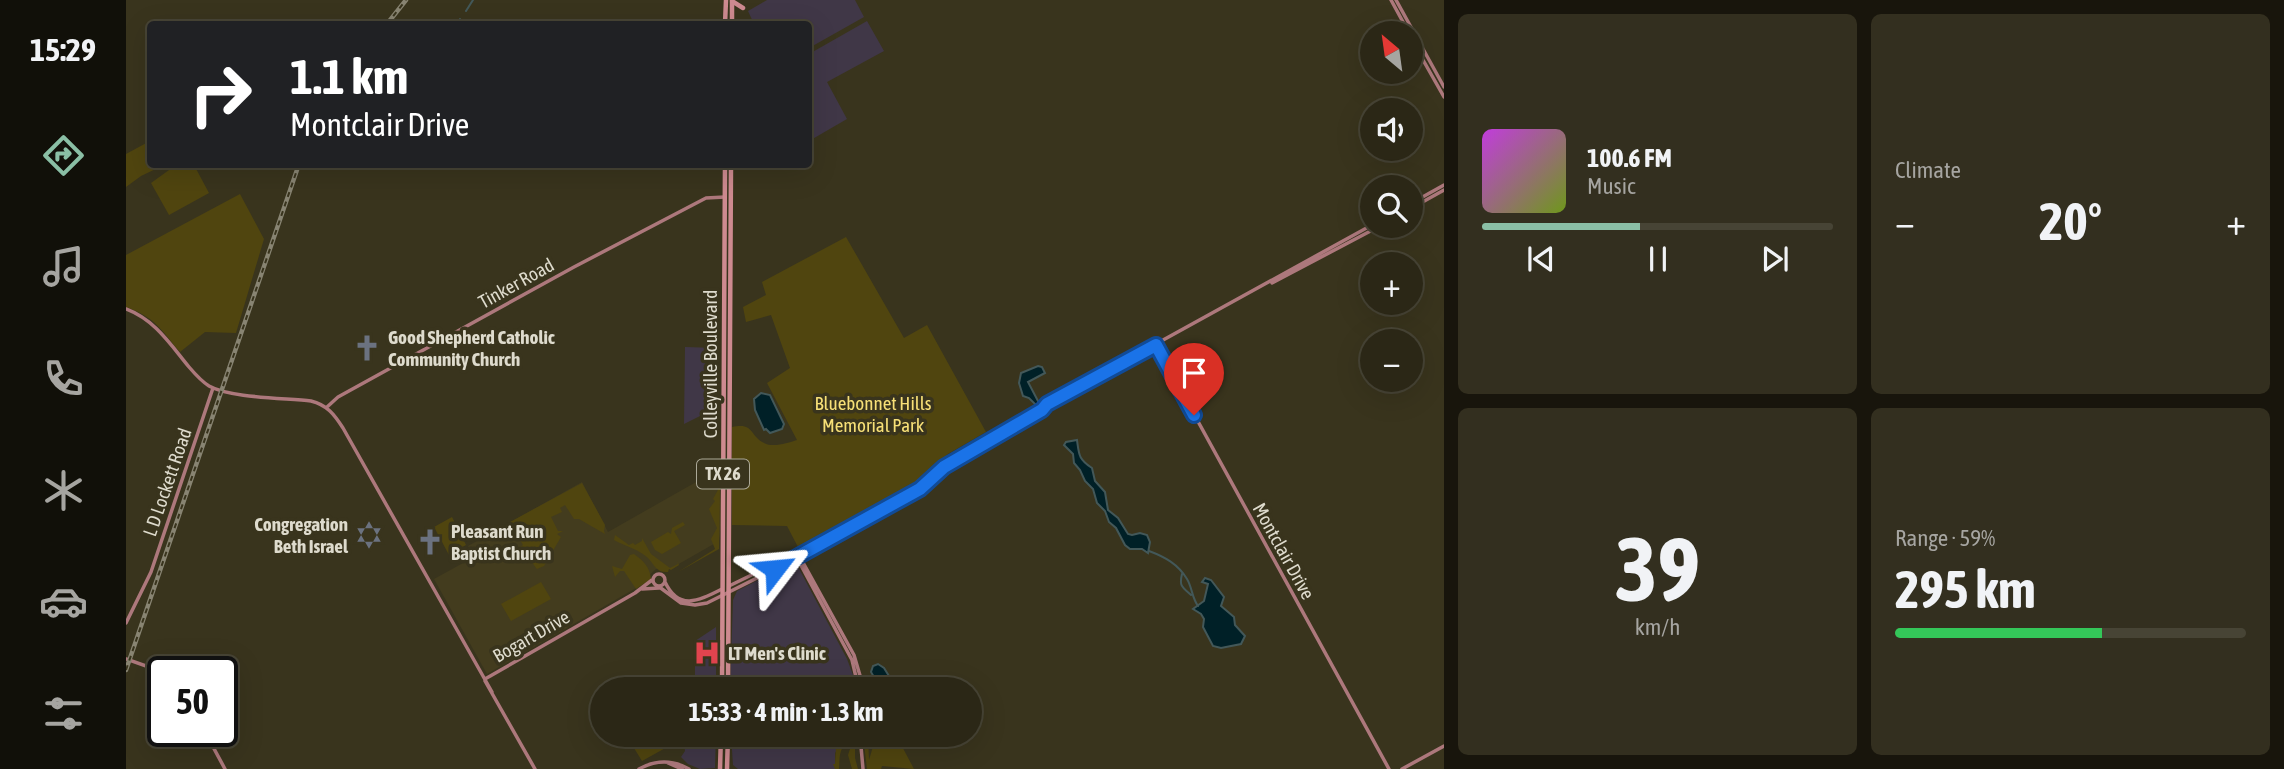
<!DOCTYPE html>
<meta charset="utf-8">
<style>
body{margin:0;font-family:"Asap Condensed",sans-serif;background:#332f1f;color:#f1f3f6;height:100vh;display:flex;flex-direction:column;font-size:26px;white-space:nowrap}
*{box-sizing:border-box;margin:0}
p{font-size:23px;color:#a6a5a1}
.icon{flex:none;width:38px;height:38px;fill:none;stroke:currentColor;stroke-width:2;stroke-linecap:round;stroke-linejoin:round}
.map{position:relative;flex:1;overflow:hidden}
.details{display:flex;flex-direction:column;gap:14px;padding:14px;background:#18150c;width:840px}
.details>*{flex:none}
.hud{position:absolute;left:21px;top:21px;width:665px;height:147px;border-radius:7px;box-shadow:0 7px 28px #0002,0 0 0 2px #474435;background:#202124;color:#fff;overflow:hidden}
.needle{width:46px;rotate:331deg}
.fabs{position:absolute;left:1234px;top:21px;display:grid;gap:14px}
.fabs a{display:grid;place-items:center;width:63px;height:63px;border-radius:50%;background:#2b2716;box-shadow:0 7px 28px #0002,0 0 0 2px #474435;font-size:35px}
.speed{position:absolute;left:21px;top:656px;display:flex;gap:14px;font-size:35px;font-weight:700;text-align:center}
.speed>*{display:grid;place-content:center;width:91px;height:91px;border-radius:50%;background:#2b2716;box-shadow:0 7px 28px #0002,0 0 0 2px #474435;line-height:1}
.speed .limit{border:4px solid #111;border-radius:10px;background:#fff;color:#111}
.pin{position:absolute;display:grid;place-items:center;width:60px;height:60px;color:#fff;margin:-72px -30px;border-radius:50% 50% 50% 0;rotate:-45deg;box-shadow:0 0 7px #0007}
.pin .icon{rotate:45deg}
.me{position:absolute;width:77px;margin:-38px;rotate:61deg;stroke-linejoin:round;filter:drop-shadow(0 0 5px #0008)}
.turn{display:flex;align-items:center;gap:24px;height:147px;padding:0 28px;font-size:32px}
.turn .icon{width:91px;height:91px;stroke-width:2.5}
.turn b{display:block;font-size:49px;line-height:60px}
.big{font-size:52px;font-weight:700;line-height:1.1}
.details .tile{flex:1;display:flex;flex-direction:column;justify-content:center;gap:10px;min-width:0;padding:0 24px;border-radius:10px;background:#332f1f}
.details .dial{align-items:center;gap:0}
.dial b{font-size:91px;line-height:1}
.song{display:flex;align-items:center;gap:21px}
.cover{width:84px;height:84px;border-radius:10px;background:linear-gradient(135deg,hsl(290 70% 55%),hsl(80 70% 35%))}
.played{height:7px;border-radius:4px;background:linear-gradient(90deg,#8abfa5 45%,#474435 45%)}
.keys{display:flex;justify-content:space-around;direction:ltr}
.heat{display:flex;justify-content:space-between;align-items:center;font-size:38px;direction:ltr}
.charge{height:10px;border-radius:5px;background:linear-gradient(90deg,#34c759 59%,#474435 0)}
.details .tiles{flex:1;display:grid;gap:14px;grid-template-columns:repeat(2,1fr)}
.trip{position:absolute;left:464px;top:677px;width:392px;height:70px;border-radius:35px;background:#2b2716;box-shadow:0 7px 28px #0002,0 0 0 2px #474435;font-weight:700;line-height:70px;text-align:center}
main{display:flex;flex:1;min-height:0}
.dock{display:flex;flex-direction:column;width:126px;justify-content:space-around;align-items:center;background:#111009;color:#a6a5a1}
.dock .icon{width:49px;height:49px}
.dock .current{color:#8abfa5}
.dock b{font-size:32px;color:#f1f3f6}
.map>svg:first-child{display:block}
.commercial{fill:#403747}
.built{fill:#433c1e}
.green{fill:#50450f}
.water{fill:#002027;stroke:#435859;stroke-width:2}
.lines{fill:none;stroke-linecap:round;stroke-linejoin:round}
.stream{stroke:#435859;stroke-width:2}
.secondary{stroke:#ad787c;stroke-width:3.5}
.primary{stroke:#ce8a90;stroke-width:4.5}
.rail-casing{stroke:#888472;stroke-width:4.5}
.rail{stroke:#39341d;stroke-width:2;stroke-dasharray:5;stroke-linecap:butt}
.route-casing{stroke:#114b97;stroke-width:18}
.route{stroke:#1a73e8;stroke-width:12}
.labels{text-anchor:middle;stroke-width:7;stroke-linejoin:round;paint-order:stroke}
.shield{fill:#39341d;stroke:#aca998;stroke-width:2}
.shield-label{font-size:18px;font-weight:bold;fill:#dedbcd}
.street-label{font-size:19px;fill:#dedbcd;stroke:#39341d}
.poi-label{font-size:19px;font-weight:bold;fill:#dedbcd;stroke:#39341d;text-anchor:start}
.park-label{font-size:19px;fill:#f7e077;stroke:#39341d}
</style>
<main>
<nav class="dock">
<b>15:29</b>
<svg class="icon current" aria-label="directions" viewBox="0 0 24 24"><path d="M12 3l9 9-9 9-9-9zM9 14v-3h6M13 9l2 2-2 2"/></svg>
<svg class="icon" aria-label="music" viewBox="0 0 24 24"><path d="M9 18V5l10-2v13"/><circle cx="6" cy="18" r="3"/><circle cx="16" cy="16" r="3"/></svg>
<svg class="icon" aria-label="phone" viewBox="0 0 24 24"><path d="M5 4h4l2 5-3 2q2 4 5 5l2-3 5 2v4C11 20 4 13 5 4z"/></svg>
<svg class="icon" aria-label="climate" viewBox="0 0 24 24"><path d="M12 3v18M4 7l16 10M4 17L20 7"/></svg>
<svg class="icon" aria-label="car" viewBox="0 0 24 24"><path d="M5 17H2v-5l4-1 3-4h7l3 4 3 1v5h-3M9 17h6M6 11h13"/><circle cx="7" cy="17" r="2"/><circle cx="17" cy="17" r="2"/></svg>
<svg class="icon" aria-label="filters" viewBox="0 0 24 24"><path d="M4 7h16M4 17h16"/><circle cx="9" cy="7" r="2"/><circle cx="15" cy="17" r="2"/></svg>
</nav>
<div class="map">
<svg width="1318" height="769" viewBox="0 0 1318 769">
<rect width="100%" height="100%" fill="#39341d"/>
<path class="commercial" d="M641,0h88l9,17 -55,31 -1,-24h-54l-6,-13z
M741,21l17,30 -57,31 20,37 -38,22v-87z
M559,347l32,1 1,59 -34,17z
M669,561l52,98 6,16 1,14 -124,1 3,-90 4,-9z
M590,627v62h-21v-48z
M570,735h20l-1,33 -15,1 -12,-5 -7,-7 4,-6 -1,-7 12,-7z
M605,735h124v3l-6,-2 -14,17v16h-97l-5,-4z"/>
<path class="built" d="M593,469l3,49 -3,23 -49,28h-14l-20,19 -149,86 -53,-95 40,-22 -6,-11 114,-64 26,50z"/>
<path class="green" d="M24,141v23l14,1 -23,11 -15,11v-33z
M50,165h18l15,28 -40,22 -18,-32z
M114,194l24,45 -28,94 -31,-1 -25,20c-19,-22 -25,-35 -54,-45v-52z
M720,237l58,101 23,-13 59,107 -38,22 -32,29 -118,64 -11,-21 -55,-1v-98c22,-5 17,8 32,16 9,5 24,0 33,-3l-30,-57 23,-15 -19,-53 -25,7 -3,-15 23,-12 -4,-13z
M456,483l23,42 -1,6 1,3 -26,-15h-5l-9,-14 -5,3 2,4 -11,5 7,14h5l-6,3 4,3 -17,29 -7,3c-8,-9 -9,-21 -23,-18l9,-6 -13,-23z
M593,488l1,1 -1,60 -41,23 37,-23 -4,-10 6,-11 -8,-19 6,-8 -2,-2z
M326,517l14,28 -17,10 -15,-28z
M557,522l2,3 -11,6 7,12 -19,11 -7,-4 -4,-8 17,-10 3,2 1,-6z
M489,535l14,10 4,-2 2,2 7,-4v-3l9,16 19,14 8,-4 -1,-3 2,4 -8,5 -2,-1 -1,3c-12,1 -14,-8 -20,-14 -8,-8 -23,-12 -34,-18z
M508,554c10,7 16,14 17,25l-15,10 -12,-18h-4l-5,6 -3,-11 10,3 8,-14z
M415,582l10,17 -40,22 -10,-17z
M500,735h38l5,11 -27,15z
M723,735h6v23l3,11h-6l-4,-14 3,-9 -2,-4c-11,6 -9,16 -10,27h-4l-2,-5h2l1,-17z
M737,735h5l1,25 5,-17 5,-1 11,3 -9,-10h15l18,34 -32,-3 -1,3h-14z"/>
<path class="water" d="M912,366l4,1 3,6 -17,9 11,21 -3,2 -7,-7 -6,-2 -4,-13 2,-10z
M635,393l9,2 14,29 -2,5 -12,4 -4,-4 -2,1 -9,-20 -1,-11z
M951,440c2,14 1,19 15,28l3,13 10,11 3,18 10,8 10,16 4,1 8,-2 7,2 3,7 -2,11 -6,-4h-12l-5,-4 -9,-17 -7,-6 -4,-11 -8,-8 -4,-14 -8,-8 -5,-11 -6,-7 -1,-9 -9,-9 2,-3z
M1079,578l6,2 13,17 -3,9 13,11 1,8 10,11 -4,8 -20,4 -8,-2 -10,-19 1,-8 -3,-5 -8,-5 11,-8 4,-17 -6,-2z
M752,664l6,4 13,21h-16l-10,-17 2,-6z"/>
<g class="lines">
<path class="stream" d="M340,11l7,-11
M331,24l3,-5
M1023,551c16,6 29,13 38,28 5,8 5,19 11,27
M1056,574c-3,12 0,13 9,21"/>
<path class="secondary" d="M1265,0l18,33
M1270,0l48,87
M1284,37l34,60
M1284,204l34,-19
M1284,209l34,-19
M1146,283l108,-57
M0,309c29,11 44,35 63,58 6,7 12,14 20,19 21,12 76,12 102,15 16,4 23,13 32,27l149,264
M1030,345l233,424
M201,407l11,-10 236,-130 132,-69 19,-1
M674,557l54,98 7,24 1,11
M671,558l55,102 7,30
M527 580a6 6 0 1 1 12 0a6 6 0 1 1-12 0Z
M539,582c14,30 35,18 57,7
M532,586l23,17 14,2 12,-2 68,-34 145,-80 24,-22 98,-57 5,-6 325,-179
M603,586l49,-24 141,-77 31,-28 93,-51
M516,589l17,-1
M0,623l25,-51 62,-184
M0,659l37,13
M359,679l150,-86 17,-13
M359,681l50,88
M79,732l20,37
M734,735l3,34
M542,763l14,6
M513,769c18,-10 34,-9 50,0
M1276,769l42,-23"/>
<path class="primary" d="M606,1l11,7
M599,24l1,-24
M606,24v-24
M596,690l3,-526
M602,690l3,-526
M594,769l1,-34
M601,769l1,-34"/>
<g class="rail-casing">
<path id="rail" d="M261,24l19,-24
M0,670l173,-506"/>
</g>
<use href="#rail" class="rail"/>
</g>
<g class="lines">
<g class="route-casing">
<path id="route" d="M649,569l145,-80 24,-22 98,-57 5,-6 109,-59 38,70"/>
</g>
<use href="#route" class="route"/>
</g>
<defs>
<g id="church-bare" transform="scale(2.1)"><path d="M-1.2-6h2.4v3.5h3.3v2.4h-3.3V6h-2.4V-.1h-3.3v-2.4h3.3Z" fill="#6b7280" stroke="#39341d" stroke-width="2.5" paint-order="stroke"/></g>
<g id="synagogue-bare" transform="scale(2.1)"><path d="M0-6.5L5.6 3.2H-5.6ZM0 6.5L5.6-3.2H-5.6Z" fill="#6b7280" stroke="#39341d" stroke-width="2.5" paint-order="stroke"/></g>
<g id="hospital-bare" transform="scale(2.1)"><path d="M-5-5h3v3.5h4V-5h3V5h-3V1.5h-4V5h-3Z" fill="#e0444e" stroke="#39341d" stroke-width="2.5" paint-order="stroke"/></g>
</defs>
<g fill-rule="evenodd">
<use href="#church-bare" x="241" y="348"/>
<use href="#synagogue-bare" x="243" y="535"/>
<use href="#church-bare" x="304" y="542"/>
<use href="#hospital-bare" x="581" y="653"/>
</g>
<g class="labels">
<rect class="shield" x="571" y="459.5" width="52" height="29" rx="5"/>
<g class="shield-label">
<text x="597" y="480">TX 26</text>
</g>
<g class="street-label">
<text transform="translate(390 283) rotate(-29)" y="7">Tinker Road</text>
<text transform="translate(584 364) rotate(-90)" y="7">Colleyville Boulevard</text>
<text transform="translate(41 482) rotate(-71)" y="7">L D Lockett Road</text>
<text transform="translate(1158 551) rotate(61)" y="7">Montclair Drive</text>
<text transform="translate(405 636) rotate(-30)" y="7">Bogart Drive</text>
</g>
<g class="poi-label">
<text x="262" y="344">Good Shepherd Catholic<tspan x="262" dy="22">Community Church</tspan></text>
<text x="222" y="531" text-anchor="end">Congregation<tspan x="222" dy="22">Beth Israel</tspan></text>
<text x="325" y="538">Pleasant Run<tspan x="325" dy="22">Baptist Church</tspan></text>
<text x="602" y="660">LT Men's Clinic</text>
</g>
<g class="park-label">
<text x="747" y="410">Bluebonnet Hills<tspan x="747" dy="22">Memorial Park</tspan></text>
</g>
</g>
</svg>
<div class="fabs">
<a><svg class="needle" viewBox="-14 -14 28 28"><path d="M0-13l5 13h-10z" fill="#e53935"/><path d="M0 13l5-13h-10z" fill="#a6a5a1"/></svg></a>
<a><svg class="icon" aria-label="sound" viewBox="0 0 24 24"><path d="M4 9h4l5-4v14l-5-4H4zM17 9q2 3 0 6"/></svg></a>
<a><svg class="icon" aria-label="search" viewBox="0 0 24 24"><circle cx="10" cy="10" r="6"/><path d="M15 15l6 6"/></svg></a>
<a>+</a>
<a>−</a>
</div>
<div class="speed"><div class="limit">50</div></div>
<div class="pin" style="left:1068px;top:415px;background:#d93025"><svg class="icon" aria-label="arrive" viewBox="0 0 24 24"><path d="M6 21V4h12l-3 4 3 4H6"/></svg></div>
<svg class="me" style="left:649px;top:569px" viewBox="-20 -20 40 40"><path d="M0-17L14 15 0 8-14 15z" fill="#1a73e8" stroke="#fff" stroke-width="4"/></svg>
<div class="trip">15:33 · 4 min · 1.3 km</div>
<div class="hud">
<div class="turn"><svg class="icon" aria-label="right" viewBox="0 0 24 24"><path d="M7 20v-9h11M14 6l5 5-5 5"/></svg><div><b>1.1 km</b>Montclair Drive</div></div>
</div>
</div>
<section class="details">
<div class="tiles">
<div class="tile">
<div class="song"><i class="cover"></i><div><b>100.6 FM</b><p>Music</p></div></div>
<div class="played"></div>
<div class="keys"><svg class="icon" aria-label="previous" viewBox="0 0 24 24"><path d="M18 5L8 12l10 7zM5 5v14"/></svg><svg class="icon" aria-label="pause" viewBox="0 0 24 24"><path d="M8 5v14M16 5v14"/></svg><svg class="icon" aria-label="next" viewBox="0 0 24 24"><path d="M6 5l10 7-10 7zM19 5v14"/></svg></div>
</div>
<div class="tile"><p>Climate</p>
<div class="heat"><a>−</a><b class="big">20°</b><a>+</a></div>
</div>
<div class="tile dial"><b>39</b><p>km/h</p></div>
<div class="tile"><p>Range · 59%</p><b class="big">295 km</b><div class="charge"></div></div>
</div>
</section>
</main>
